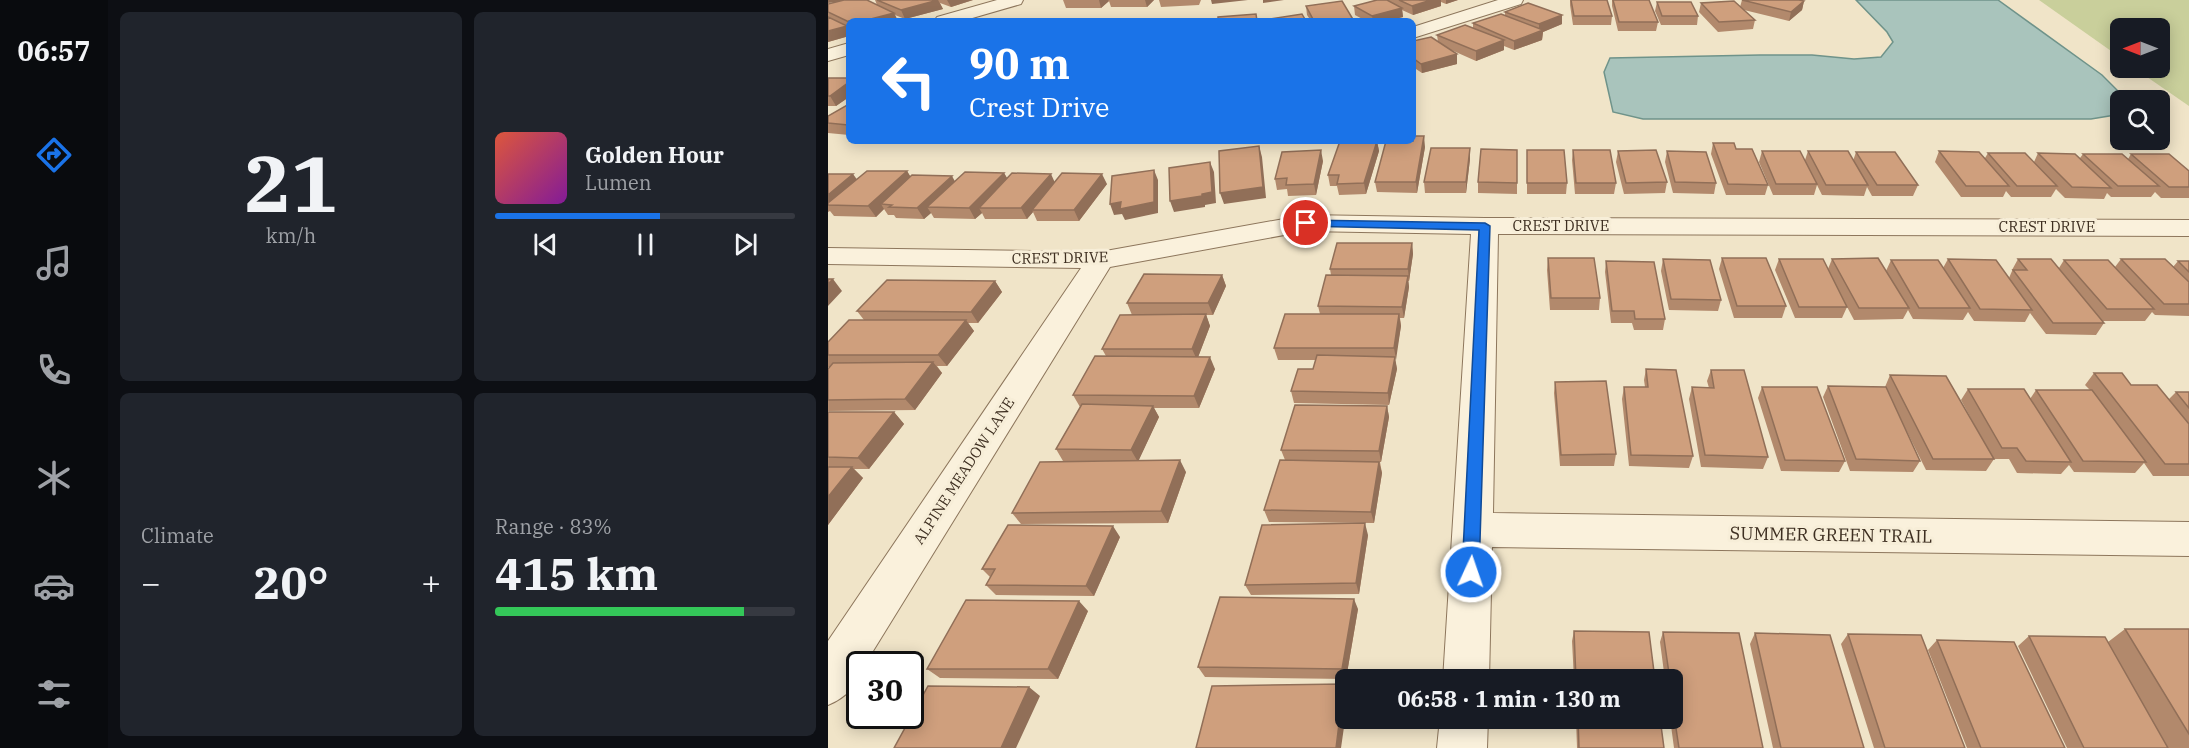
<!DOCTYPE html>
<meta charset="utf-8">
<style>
body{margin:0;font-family:"IBM Plex Serif",serif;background:#20242c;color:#f1f3f6;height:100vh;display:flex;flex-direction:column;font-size:22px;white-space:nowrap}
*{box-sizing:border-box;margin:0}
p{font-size:20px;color:#9ea1a6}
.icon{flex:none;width:33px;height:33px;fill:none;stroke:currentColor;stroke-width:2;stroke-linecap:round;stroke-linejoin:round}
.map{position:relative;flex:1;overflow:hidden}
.panel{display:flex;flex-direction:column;gap:12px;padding:12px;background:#0d0f14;width:720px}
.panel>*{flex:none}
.banner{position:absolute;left:18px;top:18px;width:570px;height:126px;border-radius:9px;box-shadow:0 3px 15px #0003;background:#1a73e8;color:#fff;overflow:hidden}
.needle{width:39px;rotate:270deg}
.tools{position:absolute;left:1282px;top:18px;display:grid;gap:12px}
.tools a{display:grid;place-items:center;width:60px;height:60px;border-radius:9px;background:#171b24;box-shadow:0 3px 15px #0003;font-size:30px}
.speed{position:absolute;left:18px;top:651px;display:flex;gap:12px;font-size:30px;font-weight:700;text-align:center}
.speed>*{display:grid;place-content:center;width:78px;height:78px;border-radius:50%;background:#171b24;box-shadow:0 3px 15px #0003;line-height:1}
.speed .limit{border:3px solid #111;border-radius:9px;background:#fff;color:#111}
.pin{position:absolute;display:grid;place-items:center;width:51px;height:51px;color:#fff;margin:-26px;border:3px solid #fff;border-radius:50%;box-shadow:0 2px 6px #0007}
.me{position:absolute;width:66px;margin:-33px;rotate:3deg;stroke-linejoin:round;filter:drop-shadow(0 0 4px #0008)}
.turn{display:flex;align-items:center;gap:21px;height:126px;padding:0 24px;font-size:27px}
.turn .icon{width:78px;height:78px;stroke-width:2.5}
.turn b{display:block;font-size:42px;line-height:51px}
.big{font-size:45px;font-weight:700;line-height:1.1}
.panel .widget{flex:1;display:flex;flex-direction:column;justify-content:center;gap:9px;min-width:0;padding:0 21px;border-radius:9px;background:#20242c}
.panel .dial{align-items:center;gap:0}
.dial b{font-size:78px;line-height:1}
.song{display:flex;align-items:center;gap:18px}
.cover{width:72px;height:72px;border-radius:9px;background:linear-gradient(135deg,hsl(10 70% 55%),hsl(290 70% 35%))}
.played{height:6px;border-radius:3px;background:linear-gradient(90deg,#1a73e8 55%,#363941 55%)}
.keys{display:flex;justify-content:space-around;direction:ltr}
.heat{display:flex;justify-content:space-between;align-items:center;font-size:33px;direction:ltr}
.charge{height:9px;border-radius:4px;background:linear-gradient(90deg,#34c759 83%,#363941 0)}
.panel .tiles{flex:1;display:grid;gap:12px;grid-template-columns:repeat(2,1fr)}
.trip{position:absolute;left:507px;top:669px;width:348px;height:60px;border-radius:9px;background:#171b24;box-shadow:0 3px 15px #0003;font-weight:700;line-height:60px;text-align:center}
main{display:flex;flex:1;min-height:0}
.menu{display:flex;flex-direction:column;width:108px;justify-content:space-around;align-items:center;background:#090b0e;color:#9ea1a6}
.menu .icon{width:42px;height:42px}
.menu .active{color:#1a73e8}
.menu b{font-size:27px;color:#f1f3f6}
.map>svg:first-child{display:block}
.green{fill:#c9cf9b}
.water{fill:#a9c4bc;stroke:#6f938a;stroke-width:1.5}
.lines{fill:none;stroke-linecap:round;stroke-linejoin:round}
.minor-casing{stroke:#8d765c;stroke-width:2}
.minor{fill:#faf1dc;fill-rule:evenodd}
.wall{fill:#b2896c}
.shaded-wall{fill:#916f58}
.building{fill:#cf9f7d;stroke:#916f58;stroke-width:1.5}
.route{fill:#1a73e8;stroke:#114b97;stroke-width:1.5}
.labels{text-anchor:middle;stroke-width:6;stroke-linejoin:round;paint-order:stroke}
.street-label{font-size:15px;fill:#3d2e20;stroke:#f7eed8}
.near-street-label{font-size:18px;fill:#3d2e20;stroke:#f7eed8}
</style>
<main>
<nav class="menu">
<b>06:57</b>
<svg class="icon active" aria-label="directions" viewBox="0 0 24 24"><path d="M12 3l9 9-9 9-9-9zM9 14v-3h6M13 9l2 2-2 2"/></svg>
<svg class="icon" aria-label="music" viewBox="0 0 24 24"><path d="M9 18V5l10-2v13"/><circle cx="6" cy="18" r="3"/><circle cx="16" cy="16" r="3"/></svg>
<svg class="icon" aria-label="phone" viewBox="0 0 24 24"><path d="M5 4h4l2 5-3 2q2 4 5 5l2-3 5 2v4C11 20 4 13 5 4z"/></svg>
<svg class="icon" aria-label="climate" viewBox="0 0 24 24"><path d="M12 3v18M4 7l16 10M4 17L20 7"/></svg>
<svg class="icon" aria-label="car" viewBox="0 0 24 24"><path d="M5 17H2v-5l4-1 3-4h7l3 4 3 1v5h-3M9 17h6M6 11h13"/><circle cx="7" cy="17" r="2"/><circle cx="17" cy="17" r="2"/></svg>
<svg class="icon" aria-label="filters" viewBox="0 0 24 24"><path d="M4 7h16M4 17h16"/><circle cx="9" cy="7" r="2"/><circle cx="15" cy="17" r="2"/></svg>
</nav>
<section class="panel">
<div class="tiles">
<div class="widget dial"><b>21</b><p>km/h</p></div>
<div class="widget">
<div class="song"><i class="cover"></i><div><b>Golden Hour</b><p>Lumen</p></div></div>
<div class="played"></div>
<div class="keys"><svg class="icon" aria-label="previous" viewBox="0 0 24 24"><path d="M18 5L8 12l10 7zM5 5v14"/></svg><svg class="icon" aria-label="pause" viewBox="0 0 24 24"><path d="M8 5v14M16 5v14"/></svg><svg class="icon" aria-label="next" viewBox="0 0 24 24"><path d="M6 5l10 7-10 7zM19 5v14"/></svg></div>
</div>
<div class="widget"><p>Climate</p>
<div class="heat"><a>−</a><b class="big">20°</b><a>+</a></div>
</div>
<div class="widget"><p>Range · 83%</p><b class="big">415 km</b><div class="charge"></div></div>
</div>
</section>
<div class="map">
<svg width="1361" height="748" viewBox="0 0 1361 748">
<rect width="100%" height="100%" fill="#f0e4c8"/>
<path class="green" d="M1211,0h150v106l-55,-38h26v-40h-39v30z"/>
<path class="water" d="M1028,0h142l104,75 22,22v3h-3v14l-30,5h-448l-30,-7 -9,-40 6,-14 150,-3h52l42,4 27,-2 12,-15 -6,-10z"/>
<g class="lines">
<g class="minor-casing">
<path id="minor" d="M169,0h26l-2,4 -59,17h-28l3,-4z
M670,0h25l-2,4 -108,34v-11z
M21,43v12l-21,6v-12z
M478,215l179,3 704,2v16l-691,-2 -5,279 696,9v34l-697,-9 -3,133h-46l28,-446 -165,-3 -196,36 -245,397h-5c0,21 -15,34 -32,41v-64l253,-373 -253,-4v-16l272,4z
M612,718h48l-1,30h-50z"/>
</g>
<use href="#minor" class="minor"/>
</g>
<path class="wall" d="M0,0l49,5 -2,-5h98l-22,7 -11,-4 3,6 -38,10 -10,-4 3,6h-49v8l-1,-1 1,8 -21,6v-38l8,-2z
M235,0h91l-7,7h-36l-2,-6 -8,7h-35z
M331,0h42l-2,5 -38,2z
M549,0h81l-12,4 -5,-2v4l-28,9 -11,-5 1,7 -16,4h-21l-11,-6 -1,-9z
M742,0h37l5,16 -1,9h-38l-3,-20z
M784,0h37l9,22 -2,9h-38l-6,-25z
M914,0l62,1 -2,9 -13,11 -45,-11 11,10 -2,9 -35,3 -19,-20 2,-9 39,4z
M829,2l41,14 -1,9h-36l-6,-14z
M478,6l48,15h-43l-4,-6z
M677,12l57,3v9l-19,8 -1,8 -28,10 -10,-4v4l-28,11 -27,-12 8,5v10l-35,9 -9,-6v-26l25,1 -1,-7 36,-7v-5l32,-8z
M0,78h21v19l-13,9h-8z
M21,104v31l-21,-2v-17z
M549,141l2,10 -13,43 -27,1 -2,-9h-7l-2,-11z
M885,143l23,6 32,36 -3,10h-39l-15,-41z
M597,147l-8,46 -40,-1 -2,-10z
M642,148v11l-4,34h-41l-1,-11z
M689,150v44l-39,-1v-11z
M699,150l40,33 -1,11h-39z
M745,150l43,33 -2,11h-39l-3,-34z
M790,151l49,31 -2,11 -41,1 -8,-32z
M839,151l49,32 -2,11 -41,-1 -8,-31z
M934,151l43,9 3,-9 45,10 3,-9 62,33 -5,11h-41l-5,-9 -3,9 -42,-1 -5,-10 -3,10h-41l-14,-33z
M1111,151l46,7 3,-5 46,9 4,-9 42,5 3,-4 45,5 3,-5 58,17v27h-28l-6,-6 -4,5h-40l-4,-4 -3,6 -39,-1 -9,-9 -5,8h-40l-5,-6 -3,6h-42l-26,-35z
M495,161l-7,34 -28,1 -1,-7 -10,1 -2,-11z
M79,171l3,6 45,4 49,-8 3,5 48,4 52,2 -28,37h-42l-4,-9 -6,7h-42l-3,-6 -7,6 -41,-1 -3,-5 -7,6 -28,-1 -2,-3h-6l-4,-6 -8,8 -42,-1 -4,-5 -2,1v-38l29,5z
M584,243l1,11 -4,27h-1l1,6 -5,31h-4l1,8 -6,34 2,9 -8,36 -95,-2 -3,-12 22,-22 3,-9h-38l-4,-12 46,-34 -2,-8 13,-31 -1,-6z
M720,258l52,40 -1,12h-49l-3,-40z
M894,258l64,48 -4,12h-48l-15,-49z
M835,259l58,41 -3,11 -49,-1 -8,-39z
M951,259l49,10 4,-10 54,12 5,-11 52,8 5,-9 61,19 3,-7v-1l6,-11 41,9 5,-8 51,7 6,-8 52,8 5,-6h11v55l-34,-1 -3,-3 -7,9h-43l2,2 -8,12 -50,-1 -16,-21 -5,9 -51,-1 -6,-9 -5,8 -50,-1 -5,-9 -5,9 -49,1 -19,-36 12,23 -5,11h-47l-20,-48z
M778,261l59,58 -2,11h-29l-2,-7h-21l-6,-51z
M394,275l4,11 -13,29h-7l4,11 -12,31 17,12 -16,39h-45l5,9 -21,44 48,11 -18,51 -147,1 -9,-11 96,-52h-45l-7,-12 24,-42 -7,-12 33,-39 -4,-7 30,-34 -5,-12z
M167,281l7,11 -24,31h-10l6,8 -27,35h-10l5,7 -27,37 -87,1v-42l2,-2h-2v-25l36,-22 -7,-9z
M818,369l47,87 -4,12 -60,-2 -7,-67 2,-12h21l-1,-7z
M883,370l57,87 -5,12 -62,-2 -12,-68 3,-12 17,1 -2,-7z
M1266,373l37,12 38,14 7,-7h13v84h-36l-9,-13 -9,10 -61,-1 -5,-7 -8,9 -44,-1 -8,-14h-15l-8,12 -60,-1 -24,-48 18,39 -7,11 -63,-1 -27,-74 5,-11 57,1 5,-12 97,73 -26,-48 7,-11 62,10 6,-9h54l-5,-5z
M727,382l61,72 -2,12h-54l-6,-73z
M934,387l83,74 -6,11 -58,-1 -23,-73z
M559,406l2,11 -8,45h-1l2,11 -8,50 -105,-1 -5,-12 21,-50 -4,-10z
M0,412h66l10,12 -35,45h-15l9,9 -35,47z
M540,535l-9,59 -108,1 -6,-10z
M292,537l-26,59 -98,-1 -10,-10 4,-8 -8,-8z
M530,609l-12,70 -141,-2 -7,-10z
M260,611l-30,68 -118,-1 -13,-9z
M1297,629h64v119h-122l-49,-102 11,-10 79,6z
M746,631l81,49h-81l-2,-39z
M835,632l100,116h-89l-4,-30h2v-38h-7l-5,-38z
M927,633l109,115h-91l-23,-104z
M1020,634l117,114h-91l-33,-104z
M1109,640l128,108h-98l-39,-98z
M748,718h84l4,30h-87z"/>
<path class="shaded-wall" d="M0,0h20l-20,3z
M110,0l5,9 -38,10 -4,-9z
M119,0h26l-22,7z
M271,0h9l1,1 -8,7z
M317,0h9l-7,7z
M383,0h37l-36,4z
M435,0h21l-21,3z
M603,0h10v6l-28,9 -1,-9z
M618,0h12l-12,4z
M976,1l-2,9 -13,11 2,-9z
M574,8l1,9 -16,4h-14l-1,-5z
M66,13l4,8h-35z
M734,15v9l-19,8 -1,8 -28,10v-9l25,-9v-8z
M19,26l2,4v6l-21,6v-11z
M676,40v10l-28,11v-10z
M629,54v10l-35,9 -1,-9z
M585,71h2l1,10h-3z
M21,82v15l-13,9 -6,-10z
M596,136l1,11 -8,46 -1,-11z
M549,141l2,10 -13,43 -2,-11z
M431,146l3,11 4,41 -42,6 -4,-11z
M642,148v11l-4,34v-11z
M493,150l2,11 -7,34 -2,-11z
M382,162l4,10 2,31 -11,2v2l-31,5 -4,-11 32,-7z
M326,170l4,10v33l-33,7 -3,-6 -8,1 -4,-11z
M79,171l7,11 -33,22 3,5 -8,8 -8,-11z
M176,173l6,10 -31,25 3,5 -7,6 -6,-11z
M25,174l8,11 -33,20v-10z
M223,174l5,11 -24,25 1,2 -6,7 -6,-11z
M274,174l5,10 -28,37 -5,-11z
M124,176l6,11 -31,20 4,6 -7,6 -7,-11z
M584,243l1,11 -4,27 -1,-12z
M394,275l4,11 -13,29 -5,-12z
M580,276l1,11 -5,31 -2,-11z
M5,279l9,12 -14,15v-22z
M167,281l7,11 -24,31 -7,-11z
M378,314l4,12 -13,34 -5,-11z
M571,314l2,12 -5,34 -2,-12z
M138,320l8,11 -27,35 -9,-11z
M382,357l5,12 -16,39 -5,-12z
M567,357l2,12 -8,36 -1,-12z
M105,362l9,11 -27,37 -10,-11z
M325,406l6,11 -21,45 -7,-12z
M559,406l2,11 -8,45 -2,-11z
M66,412l10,12 -35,45 -11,-11z
M352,460l6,12 -18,51 -7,-12z
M551,462l3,11 -8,50 -3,-11z
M24,467l11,11 -35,47v-28z
M537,523l3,12 -9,59 -3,-11z
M285,526l7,11 -26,59 -8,-10z
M526,599l4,10 -12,70 -4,-10z
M251,601l9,10 -30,68 -10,-10z
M516,684l2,3v26l-5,35h-5z
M201,687l11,9 -24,52h-15z"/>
<path class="building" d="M16,0h23l27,13 -31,8h-14v1l-21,-10v-8z
M49,0h61l-37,10z
M549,0h10l15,8 -30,8 -18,-10z
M571,0h32l-19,6z
M743,0h36l5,16h-38z
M785,0h36l9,22h-39z
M914,0h57l5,1 -13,11z
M514,1l12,20h-40l-8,-15z
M906,1l21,19 -36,2 -18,-19z
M829,2h34l7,14h-36z
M700,3l34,12 -23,9 -34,-12z
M428,14l1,7h-39v-4z
M474,14l4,7h-42v-1z
M673,14l42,16 -29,11 -41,-18z
M0,17l19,9 -19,5z
M383,19v2h-34z
M258,20h37l-37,1z
M637,25l39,15 -28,11 -39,-16z
M603,37l26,17 -36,10 -8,-6v-17z
M0,78h21v4l-19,14h-2z
M21,104v20l-1,1 -20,-2v-7z
M585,136h11l-8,46h-41l11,-41h27z
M512,141h37l-13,42 -27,1 2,-9h-11z
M885,143h21l2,6h16l16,36 -40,-1z
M431,146l4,41 -43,6 -1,-42z
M603,148h39l-4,34h-42z
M653,149l36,1v33l-39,-1z
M493,150l-7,34 -28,1 1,-7 -12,1 7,-27z
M699,150h37l3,33h-40z
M745,150h37l6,33h-40z
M828,150l11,32 -41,1 -8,-32z
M839,151l39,1 10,31 -41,-1z
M934,151h38l17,33h-41z
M980,151h40l20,34h-42z
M1111,151l40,1 30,34h-43z
M1028,152h39l23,33h-41z
M1160,153h37l32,33h-40z
M1210,153l37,1 36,34 -39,-1z
M1255,154h39l37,32h-41z
M1303,154h38l20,17v16h-20z
M382,162l2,30 -10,2v2l-32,5 -1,-33z
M326,170v32l-34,7 1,-7 -11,2 2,-28z
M39,171h40l-39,35 -40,-1v-2z
M137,172l39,1 -35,35 -42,-1z
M184,173l39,1 -30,34h-42z
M234,173l40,1 -28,36h-42z
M0,174h25l-25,21z
M84,175l40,1 -35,32 -28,-1 3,-2 -11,-1z
M509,243h75l-4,26h-78z
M720,258h46l6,40h-49z
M894,258h44l20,48h-49z
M1050,258l31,50h-50l-27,-49z
M835,259l47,1 11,40 -50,-1z
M951,259h44l24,48h-48z
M1120,259l48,1 36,50 -52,-1z
M1190,259h33l53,64h-51l-40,-53h14z
M1293,259h44l24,23v22h-25z
M1063,260h47l32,48h-51z
M1236,260h44l46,49h-47z
M778,261l48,1 11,57h-30l-1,-8h-22z
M1350,261h11v11z
M316,274l78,1 -14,28h-81z
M498,275l82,1 -6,31 -84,-1z
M0,279h5l-5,5z
M59,280l108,1 -24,31 -114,-1z
M378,314l-14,35h-90l18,-34z
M457,314h114l-5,34h-120z
M21,320h117l-28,35h-110v-13z
M489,355l78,2 -7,36 -97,-2 7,-22h15z
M267,356l115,1 -16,39 -121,-1z
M105,362l-28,37 -77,1v-31l5,-6z
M818,369l30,1 17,86 -62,-1 -7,-68h24z
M883,370h33l24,87 -63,-2 -13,-68 22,1z
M1266,373h28l9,12h26l32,39v40h-24z
M1062,375l56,1 48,83h-61z
M778,381l10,73 -55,1 -6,-73z
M1000,386l58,1 34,74 -64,-2z
M934,387h55l28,74 -60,-1z
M1140,389h56l47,73 -45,-1 -9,-13h-15z
M1208,390h56l54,72 -63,-1z
M1348,392h13v16z
M254,404l71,2 -22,44 -75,-1z
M467,405l92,1 -8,45 -98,-1z
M0,412h66l-36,46 -30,-1z
M352,460l-19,51 -149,2 28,-51z
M452,460l99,2 -8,50 -107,-2z
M0,467h24l-24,30z
M537,523l-9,60 -111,2 17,-60z
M180,525l105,1 -27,60 -100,-1 9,-16h-13z
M392,597l134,2 -12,70 -144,-2z
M138,600l113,1 -31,68h-121z
M1297,629h64v105z
M746,631l75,1 6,48h-79z
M835,632l76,1 24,115h-84l-7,-46v-22h-2z
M927,633l75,2 34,113h-83z
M1020,634l73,1 44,113h-80z
M1201,636l76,1 63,111h-84z
M1109,640l77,2 51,106h-84z
M516,684l-8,64h-140l16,-62z
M100,686l101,1 -28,61h-107z
M750,718h82l4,30h-85z"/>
<path class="route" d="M478,220l179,3 5,3 -11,346 -2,6 -6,2 -6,-2 -3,-6 17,-342 -177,-4v-5z"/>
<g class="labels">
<g class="street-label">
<text x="733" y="231">CREST DRIVE</text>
<text x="1219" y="232">CREST DRIVE</text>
<text transform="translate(232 258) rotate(-1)" y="5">CREST DRIVE</text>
<text transform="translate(136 471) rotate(-57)" y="5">ALPINE MEADOW LANE</text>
</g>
<g class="near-street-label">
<text transform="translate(1003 535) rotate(1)" y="6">SUMMER GREEN TRAIL</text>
</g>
</g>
</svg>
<div class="tools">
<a><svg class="needle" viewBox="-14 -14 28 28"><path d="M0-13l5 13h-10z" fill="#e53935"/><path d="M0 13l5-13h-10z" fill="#9ea1a6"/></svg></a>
<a><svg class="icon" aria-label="search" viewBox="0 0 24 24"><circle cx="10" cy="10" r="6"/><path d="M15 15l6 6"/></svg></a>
</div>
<div class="speed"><div class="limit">30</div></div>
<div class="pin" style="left:478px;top:223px;background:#d93025"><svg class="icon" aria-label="arrive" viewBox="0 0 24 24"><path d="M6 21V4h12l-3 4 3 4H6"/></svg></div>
<svg class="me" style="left:643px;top:572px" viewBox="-20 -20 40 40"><circle r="17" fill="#1a73e8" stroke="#fff" stroke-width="3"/><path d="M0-11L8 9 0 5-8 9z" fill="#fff"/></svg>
<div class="trip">06:58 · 1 min · 130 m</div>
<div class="banner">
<div class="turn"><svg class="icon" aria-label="left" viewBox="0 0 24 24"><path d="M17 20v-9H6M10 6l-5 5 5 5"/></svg><div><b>90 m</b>Crest Drive</div></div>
</div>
</div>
</main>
